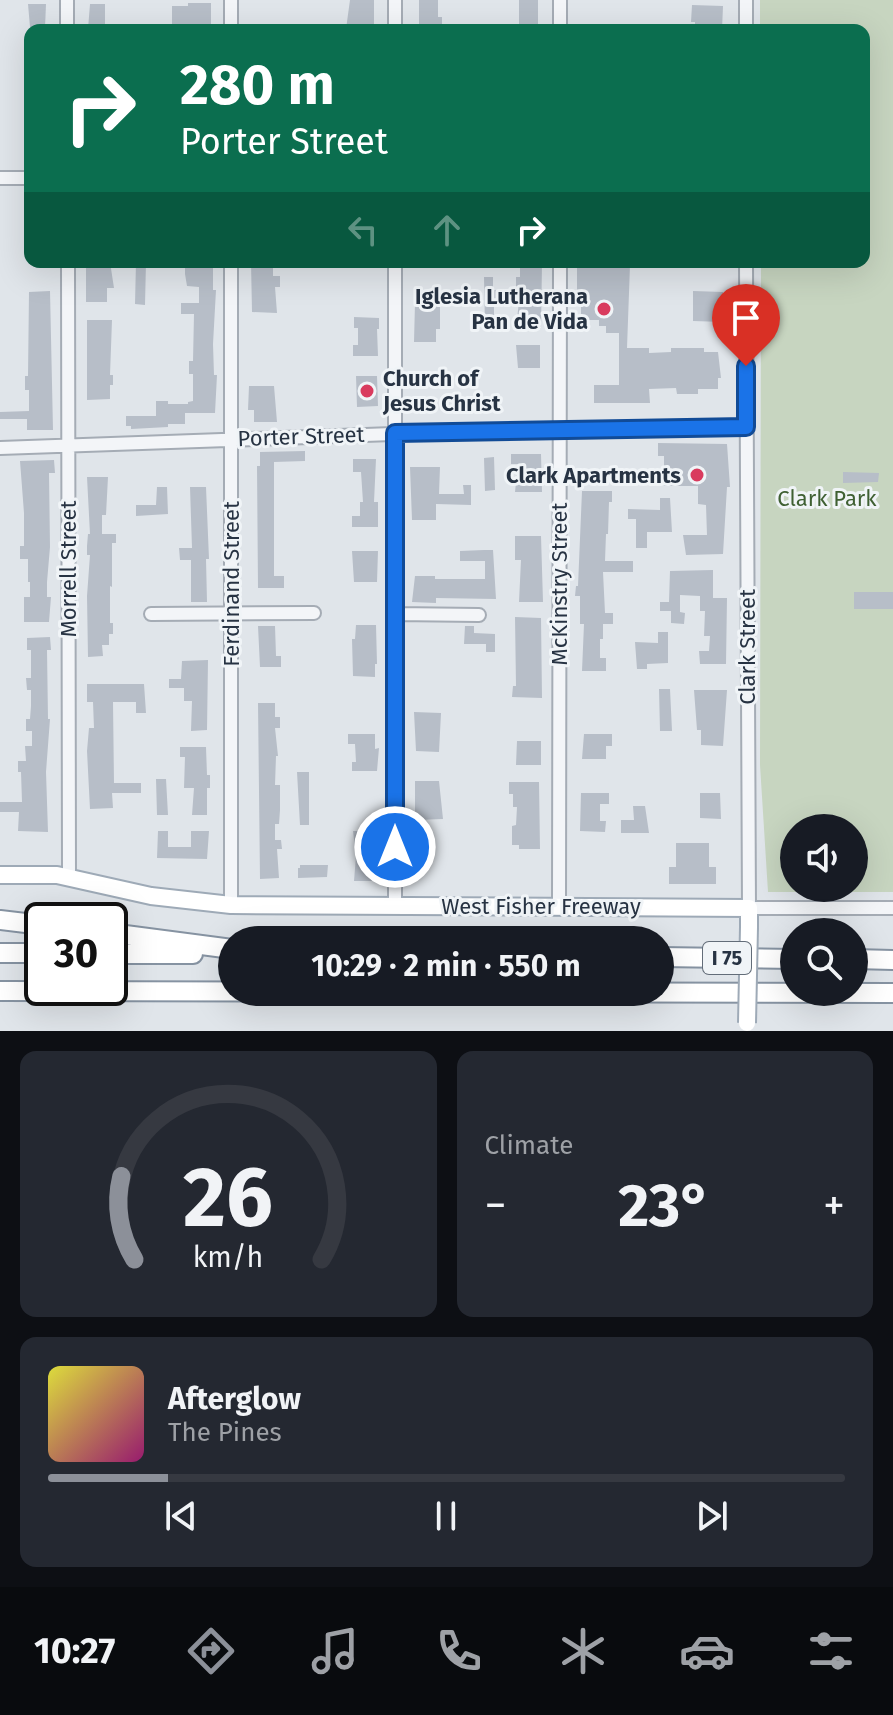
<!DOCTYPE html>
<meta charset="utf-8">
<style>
body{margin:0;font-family:"Fira Sans",sans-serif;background:#242831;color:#f1f3f6;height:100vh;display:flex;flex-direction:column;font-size:30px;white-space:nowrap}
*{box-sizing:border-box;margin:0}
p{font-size:26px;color:#9ea1a6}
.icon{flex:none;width:44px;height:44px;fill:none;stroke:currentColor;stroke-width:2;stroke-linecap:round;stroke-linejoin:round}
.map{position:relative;height:1031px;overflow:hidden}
.sheet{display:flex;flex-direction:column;gap:20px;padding:20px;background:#0d0f14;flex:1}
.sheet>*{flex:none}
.top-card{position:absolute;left:24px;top:24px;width:846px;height:244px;border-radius:16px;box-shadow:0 8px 32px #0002;background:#0b6e4f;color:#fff;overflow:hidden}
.buttons{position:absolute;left:780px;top:814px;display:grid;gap:16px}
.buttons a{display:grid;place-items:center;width:88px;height:88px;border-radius:50%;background:#171b24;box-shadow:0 8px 32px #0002;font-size:40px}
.speed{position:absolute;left:24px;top:902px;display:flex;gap:16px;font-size:40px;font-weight:700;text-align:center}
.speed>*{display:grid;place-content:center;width:104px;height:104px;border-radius:50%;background:#171b24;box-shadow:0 8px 32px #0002;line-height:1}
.speed .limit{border:4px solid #111;border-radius:12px;background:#fff;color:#111}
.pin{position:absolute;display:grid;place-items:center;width:68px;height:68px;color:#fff;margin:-82px -34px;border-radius:50% 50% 50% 0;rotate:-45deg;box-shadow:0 0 8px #0007}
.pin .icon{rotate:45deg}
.me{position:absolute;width:88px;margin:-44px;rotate:0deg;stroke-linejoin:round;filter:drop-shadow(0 0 6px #0008)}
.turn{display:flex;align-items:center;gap:28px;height:168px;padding:0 24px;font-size:36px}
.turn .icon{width:104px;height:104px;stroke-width:2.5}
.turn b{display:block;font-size:56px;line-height:68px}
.lanes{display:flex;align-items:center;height:76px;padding:0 24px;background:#0003;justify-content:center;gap:40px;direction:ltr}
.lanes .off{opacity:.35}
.big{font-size:60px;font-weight:700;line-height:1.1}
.sheet .card{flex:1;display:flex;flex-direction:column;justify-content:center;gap:12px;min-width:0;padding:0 28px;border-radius:16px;background:#242831}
.sheet .dial{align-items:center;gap:0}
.dial svg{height:208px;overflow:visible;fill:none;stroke:#363941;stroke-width:7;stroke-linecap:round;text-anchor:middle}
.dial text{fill:#f1f3f6;stroke:none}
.song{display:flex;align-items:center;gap:24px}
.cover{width:96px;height:96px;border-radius:12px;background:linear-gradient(135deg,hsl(60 70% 55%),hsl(320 70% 35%))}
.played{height:8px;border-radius:4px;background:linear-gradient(90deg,#8c9099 15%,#363941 15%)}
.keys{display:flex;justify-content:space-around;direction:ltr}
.heat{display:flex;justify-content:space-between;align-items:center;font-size:44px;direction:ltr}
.sheet .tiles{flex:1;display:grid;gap:20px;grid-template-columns:1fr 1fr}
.card:last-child{grid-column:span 2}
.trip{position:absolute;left:218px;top:926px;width:456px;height:80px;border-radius:40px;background:#171b24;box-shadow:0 8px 32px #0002;font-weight:700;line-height:80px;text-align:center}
.dock{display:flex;height:128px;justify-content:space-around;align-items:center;background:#090b0e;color:#9ea1a6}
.dock .icon{width:56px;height:56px}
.dock .selected{color:#8c9099}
.dock b{font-size:36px;color:#f1f3f6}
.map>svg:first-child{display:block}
.green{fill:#c7d5c0;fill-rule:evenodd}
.building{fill:#b7bec8}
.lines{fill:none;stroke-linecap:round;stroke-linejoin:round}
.minor-casing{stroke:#a5acb5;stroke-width:16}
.major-casing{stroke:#9eaab7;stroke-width:20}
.highway-casing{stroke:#8693a2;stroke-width:22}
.minor{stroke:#f3f5f8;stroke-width:12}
.major{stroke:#fff;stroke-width:16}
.highway{stroke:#fff;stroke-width:18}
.major-bridge-casing{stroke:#9eaab7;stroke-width:20;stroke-linecap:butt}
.major-bridge{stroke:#fff;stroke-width:16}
.route-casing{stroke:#114b97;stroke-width:20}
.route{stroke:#1a73e8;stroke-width:14}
.poi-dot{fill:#d93b5e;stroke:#f0f4f7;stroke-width:3}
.labels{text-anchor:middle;stroke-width:6;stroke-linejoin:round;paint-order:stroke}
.shield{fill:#f0f4f7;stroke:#636d79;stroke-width:2}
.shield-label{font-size:20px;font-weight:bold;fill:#273343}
.poi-label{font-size:22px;font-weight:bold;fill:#273343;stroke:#f0f4f7;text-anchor:end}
.street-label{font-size:22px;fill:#273343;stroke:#f0f4f7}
.park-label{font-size:22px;fill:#3f6033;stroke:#f0f4f7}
</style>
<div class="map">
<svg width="893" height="1031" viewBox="0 0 893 1031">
<rect width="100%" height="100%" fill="#e0e5ea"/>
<path class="green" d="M760,0h133v892h-125l-8,-127 1,-503h103v-232h-104zM794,828h60v60h-60z"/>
<path class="building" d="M350,0h24v28l-28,1z
M419,0h19v17h4v12l-23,-1z
M519,0h19v25h-19z
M188,3h23v26h-39v-23h16z
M28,4h18l-1,24 -15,-1z
M90,4h15v25h-17z
M692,5l31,1 -1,24h-27v-8h-4z
M86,262h24l4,26h-7v14h-21z
M136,262h10l-1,43 -10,-1z
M195,262h18v28h3l-3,54 1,31h3l-2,38h-30v11h-17v3l-37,2v-3h-5v-10h30v-15h12v3h20v-2l5,-1v-27h-4v-13h4l1,-47h-13v-11h18v-16l-12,-1 -2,-12v-8h10z
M251,262h22v14h7v11h-5l2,26 -25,-1z
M520,263h22l-1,66h-25l3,-28h-3v-24h4z
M577,264l53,1 -3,83h22v5l22,-1v-4h33v4h14l3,26h-3v11h-20v5h-21l-1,-6 -27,1 1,14h-56v-18h25v-52h-13v-7h-7v-6h-18v-27h-4z
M484,277h9v13h4v10h-3v29h-9z
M50,291l3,139h-26v-11h-27v-7l29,-1v-21h-4v-14h3l1,-84z
M693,291l30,1v30l-30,-1z
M415,303l25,1v25h-4v13h-22z
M354,317l25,1v11h-2l1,27h-25v-11h5v-17h-4z
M87,320h25l-2,55h3v10h-3v14l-23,1z
M516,345h24v23h-22z
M356,376h21l1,30 -21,1z
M249,386h25l3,36h-23v-12h-6z
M658,443l69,1 3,43h-3l-4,67 -37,1 -3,-20h24l-1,-30 -8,-1v-18h-34v-30h-6z
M305,451v10l-31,1v114h10v12h-26l-1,-122h3v-14z
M511,454h30l1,38h-27l3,-28h-7z
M494,457l1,33 -10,1 -1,-33z
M353,459h23l-2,43h4v25h-26v-11h8v-14h3l-2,-30h-8z
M54,460l1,13h-6l1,74 -3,35v15h4l-2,25h-25v-25h6v-15h-2v-23h-8v-13h4v-33l-4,-52z
M410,467h30l-1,27h25l-1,-9h8v20l-35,-1v16h-24z
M843,472l36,1 -1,9 -35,1z
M87,477h21l-2,38h-4v19h14v9h-4v44l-2,-1v37h3v11h-4v11h-7l1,11 -15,1 -1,-61 3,-41h-3v-9l1,-12h2z
M157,487h10l1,27 -32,2v-11h20z
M190,487h16l3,72h-3l1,43h-16v-42h-11l-1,-12h13z
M582,491h30v11h-3l-1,32h-2l-1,27h28v11h-30l2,41h8v11h-10v15h-3v19h6v13h-24l2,-47h-4v-28h-5l1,-10h2z
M660,498h10l2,34h-25v16h-11v-29h-8v-10l32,1z
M515,536h26l2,66h-24l2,-42h-6z
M484,550h9l3,49 -60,-1v5l-24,-1 3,-26h20v3h50v-18h-25v-10z
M352,551h26l-1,31h-23z
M713,570v28h14l-1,66h-26l-1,-13h10l1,-15h-6l1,-25h-5v-15l-20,-1v17l5,1 -1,11 -13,-1v-12h-11v-9h9l1,-31z
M854,592h39v17h-39z
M515,617l26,1 1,80 -30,-1 1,-11h3z
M356,625h20l1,39h-2v13l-22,-1 -1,-37h3z
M258,626h17l1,30h5v11h-21z
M465,626h9v7l21,1v18h-9v-8h-22z
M658,632h10v31l-21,1v5h-10l-2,-27 23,1z
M50,637l1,13h-4l1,69h2l-4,53 2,60 -30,-1 1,-19h-19v-10h22l-1,-30h-3v-11h8l-1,-15h7v-15h-6v-12h4l1,-13v-16h-4l-1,-12h5v-28h-4v-12z
M208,660l-1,70 -16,1 1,-30h-8v-13h-15v-9h12l1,-18z
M87,684h57l2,29h-10v-11h-23l1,81h27v10h-29l1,15 -23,1 -3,-58 2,-23h5l-1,-26h-6z
M659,689h11l2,42h-12z
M694,690h33l-4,56 -22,-1v-15h-4z
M258,703h17v14h5v11h-5l3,28h-2l-1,29h5v25l-1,14h-4v16h6l1,9h-5l2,29 -19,1z
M414,712l27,1 -2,39 -23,-1z
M348,734h27v15l4,-1 -2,23h-25v-9h4l-1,-18h-7z
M584,734h28v12h-6v13h-24z
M517,741h24v24h-25z
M180,747h26l1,28h3v13h-3v27h-15l2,-27h-10l1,-31h-5z
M297,772h12v53h-9z
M156,779h10l2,36h-11z
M415,781h24l4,38 -28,1z
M509,782h30l1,67h-21v-4h-7v-19l4,-1 1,-18h-4v-13h-4z
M581,793h28v11h-9v17h6l-1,11 -25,-1z
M700,793h20l1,26 -21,-1z
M633,806h12l4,27h-28v-13h13z
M158,831h10v16h23v-16h18l-2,28 -50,-1z
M353,831h24v50h-23l2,-25z
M676,843h33v24h7v17h-47v-17h7z
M300,865h28l-1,12 -29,1v-10h2z"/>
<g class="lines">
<g class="minor-casing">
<path id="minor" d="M67,0v30
M231,0v30
M395,0v30
M560,30v-30
M746,30v-30
M0,178h30
M68,262l1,614
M231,262v643
M395,262v644
M746,262l3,646h144
M0,448l533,-19 213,-2
M151,614l163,-1
M395,614l84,1
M559,906l1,-644"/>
</g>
<g class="major-casing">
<path id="major" d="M0,875h57l94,21 80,9 518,3v19"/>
</g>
<g class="highway-casing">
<path id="highway" d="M0,920l42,5
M110,933l122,16
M0,953h42
M110,954h83
M660,957l134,2
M854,959l39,1
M0,991l893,2"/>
</g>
<use href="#minor" class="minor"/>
<use href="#major" class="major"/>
<use href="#highway" class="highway"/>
<g class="major-bridge-casing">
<path id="major-bridge" d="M747,1023l2,-96"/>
</g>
<use href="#major-bridge" class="major-bridge"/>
</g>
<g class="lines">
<g class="route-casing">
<path id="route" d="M395,847v-414l351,-6v-61"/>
</g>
<use href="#route" class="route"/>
</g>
<g class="poi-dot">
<circle cx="604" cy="309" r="8"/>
<circle cx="367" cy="391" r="8"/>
<circle cx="697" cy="475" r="8"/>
</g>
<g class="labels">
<rect class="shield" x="703" y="942" width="48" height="32" rx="6"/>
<g class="shield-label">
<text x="727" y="965">I 75</text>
</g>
<g class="poi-label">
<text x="588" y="304">Iglesia Lutherana<tspan x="588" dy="25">Pan de Vida</tspan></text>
<text x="383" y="386" text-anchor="start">Church of<tspan x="383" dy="25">Jesus Christ</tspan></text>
<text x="681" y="483">Clark Apartments</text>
</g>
<g class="street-label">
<text transform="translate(301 436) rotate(-2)" y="8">Porter Street</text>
<text transform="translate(68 569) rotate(-90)" y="8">Morrell Street</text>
<text transform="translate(231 584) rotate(-90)" y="8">Ferdinand Street</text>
<text transform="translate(559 584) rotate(-90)" y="8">McKinstry Street</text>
<text transform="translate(747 647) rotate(-90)" y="8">Clark Street</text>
<text x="541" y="914">West Fisher Freeway</text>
</g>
<g class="park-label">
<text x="827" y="506">Clark Park</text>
</g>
</g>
</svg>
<div class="buttons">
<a><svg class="icon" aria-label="sound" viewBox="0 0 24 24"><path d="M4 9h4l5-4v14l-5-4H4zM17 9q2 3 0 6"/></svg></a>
<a><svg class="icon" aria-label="search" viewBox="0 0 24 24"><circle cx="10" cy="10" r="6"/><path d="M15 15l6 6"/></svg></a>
</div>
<div class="speed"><div class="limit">30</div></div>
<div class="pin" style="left:746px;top:366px;background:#d93025"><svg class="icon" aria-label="arrive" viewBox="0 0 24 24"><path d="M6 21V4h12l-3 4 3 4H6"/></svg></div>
<svg class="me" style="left:395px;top:847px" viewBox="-20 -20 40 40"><circle r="17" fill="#1a73e8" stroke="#fff" stroke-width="3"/><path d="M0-11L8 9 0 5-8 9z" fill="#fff"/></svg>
<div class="trip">10:29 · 2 min · 550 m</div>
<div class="top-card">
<div class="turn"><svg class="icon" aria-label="right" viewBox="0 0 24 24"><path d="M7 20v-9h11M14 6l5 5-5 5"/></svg><div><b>280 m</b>Porter Street</div></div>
<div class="lanes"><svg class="icon off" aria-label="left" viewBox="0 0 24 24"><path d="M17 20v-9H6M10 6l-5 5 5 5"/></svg><svg class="icon off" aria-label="ahead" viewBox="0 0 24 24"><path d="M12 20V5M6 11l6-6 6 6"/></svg><svg class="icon" aria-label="right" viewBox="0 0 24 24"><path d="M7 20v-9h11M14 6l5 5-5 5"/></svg></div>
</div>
</div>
<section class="sheet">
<div class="tiles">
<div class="card dial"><svg viewBox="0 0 100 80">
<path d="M14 69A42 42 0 1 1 86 69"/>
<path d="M14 69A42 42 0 0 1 9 37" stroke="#8c9099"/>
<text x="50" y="56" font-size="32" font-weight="700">26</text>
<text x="50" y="72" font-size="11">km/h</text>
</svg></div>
<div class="card"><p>Climate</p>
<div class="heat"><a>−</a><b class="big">23°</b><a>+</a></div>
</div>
<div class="card">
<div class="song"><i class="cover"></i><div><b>Afterglow</b><p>The Pines</p></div></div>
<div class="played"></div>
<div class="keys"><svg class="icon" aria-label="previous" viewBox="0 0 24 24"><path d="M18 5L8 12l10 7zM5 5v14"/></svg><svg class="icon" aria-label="pause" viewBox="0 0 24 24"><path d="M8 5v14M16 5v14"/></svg><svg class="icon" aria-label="next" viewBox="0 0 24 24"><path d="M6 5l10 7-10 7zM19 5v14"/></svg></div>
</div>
</div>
</section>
<nav class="dock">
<b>10:27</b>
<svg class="icon selected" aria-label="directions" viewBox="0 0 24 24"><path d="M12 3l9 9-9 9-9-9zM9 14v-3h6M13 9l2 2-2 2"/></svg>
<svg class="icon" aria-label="music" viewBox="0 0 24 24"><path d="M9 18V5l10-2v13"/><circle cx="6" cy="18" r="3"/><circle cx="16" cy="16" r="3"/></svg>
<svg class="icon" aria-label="phone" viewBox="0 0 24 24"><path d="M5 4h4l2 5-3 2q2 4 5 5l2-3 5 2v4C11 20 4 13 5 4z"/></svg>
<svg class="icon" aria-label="climate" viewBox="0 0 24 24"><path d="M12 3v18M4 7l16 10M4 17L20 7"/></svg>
<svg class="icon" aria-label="car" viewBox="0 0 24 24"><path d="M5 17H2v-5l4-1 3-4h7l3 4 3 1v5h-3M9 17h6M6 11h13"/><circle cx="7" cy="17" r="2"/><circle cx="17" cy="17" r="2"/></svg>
<svg class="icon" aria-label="filters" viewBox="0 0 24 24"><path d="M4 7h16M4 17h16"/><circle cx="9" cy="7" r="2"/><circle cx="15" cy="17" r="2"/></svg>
</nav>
